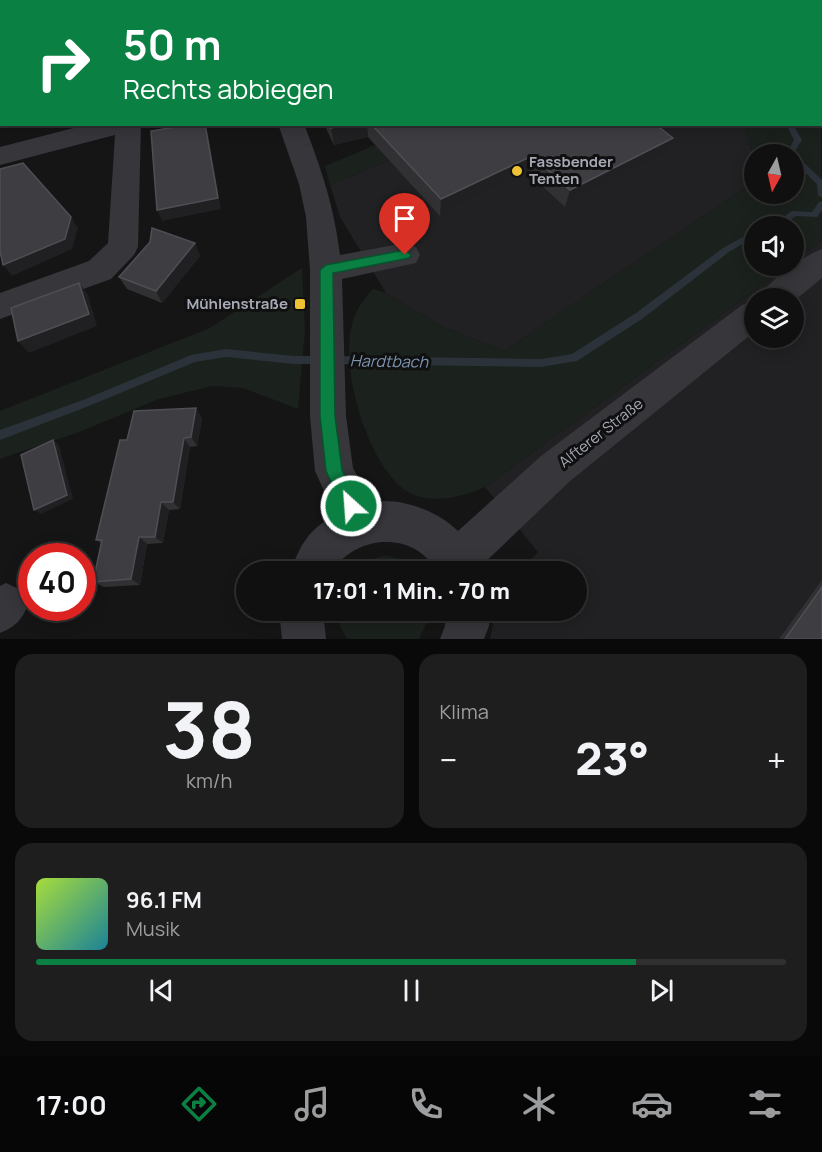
<!DOCTYPE html>
<html lang="de">
<meta charset="utf-8">
<style>
body{margin:0;font-family:Manrope,sans-serif;background:#1e1e1e;color:#f1f3f6;height:100vh;display:flex;flex-direction:column;font-size:22px;white-space:nowrap}
*{box-sizing:border-box;margin:0}
p{font-size:20px;color:#9c9d9f}
.icon{flex:none;width:33px;height:33px;fill:none;stroke:currentColor;stroke-width:2;stroke-linecap:round;stroke-linejoin:round}
.map{position:relative;height:639px;overflow:hidden}
.side{display:flex;flex-direction:column;gap:15px;padding:15px;background:#090909;flex:1}
.side>*{flex:none}
.top-card{position:absolute;left:0px;top:0px;width:822px;height:126px;box-shadow:0 3px 15px #0003,0 0 0 2px #303030;background:#0b8043;color:#fff;overflow:hidden}
.needle{width:39px;rotate:188deg}
.buttons{position:absolute;left:744px;top:144px;display:grid;gap:12px}
.buttons a{display:grid;place-items:center;width:60px;height:60px;border-radius:50%;background:#101010;box-shadow:0 3px 15px #0003,0 0 0 2px #303030;font-size:30px}
.speed{position:absolute;left:18px;top:543px;display:flex;gap:12px;font-size:30px;font-weight:700;text-align:center}
.speed>*{display:grid;place-content:center;width:78px;height:78px;border-radius:50%;background:#101010;box-shadow:0 3px 15px #0003,0 0 0 2px #303030;line-height:1}
.speed .limit{border:9px solid #d22;background:#fff;color:#111}
.pin{position:absolute;display:grid;place-items:center;width:51px;height:51px;color:#fff;margin:-62px -26px;border-radius:50% 50% 50% 0;rotate:-45deg;box-shadow:0 0 6px #0007}
.pin .icon{rotate:45deg}
.me{position:absolute;width:66px;margin:-33px;rotate:334deg;stroke-linejoin:round;filter:drop-shadow(0 0 4px #0008)}
.turn{display:flex;align-items:center;gap:21px;height:126px;padding:0 24px;font-size:27px}
.turn .icon{width:78px;height:78px;stroke-width:2.5}
.turn b{display:block;font-size:42px;line-height:51px}
.big{font-size:45px;font-weight:800;line-height:1.1}
.side .widget{flex:1;display:flex;flex-direction:column;justify-content:center;gap:9px;min-width:0;padding:0 21px;border-radius:18px;background:#1e1e1e}
.side .dial{align-items:center;gap:0}
.dial b{font-size:78px;line-height:1}
.song{display:flex;align-items:center;gap:18px}
.cover{width:72px;height:72px;border-radius:9px;background:linear-gradient(135deg,hsl(80 70% 55%),hsl(190 70% 35%))}
.played{height:6px;border-radius:3px;background:linear-gradient(90deg,#0b8043 80%,#303030 80%)}
.keys{display:flex;justify-content:space-around;direction:ltr}
.heat{display:flex;justify-content:space-between;align-items:center;font-size:33px;direction:ltr}
.side .tiles{flex:1;display:grid;gap:15px;grid-template-columns:1fr 1fr}
.widget:last-child{grid-column:span 2}
.trip{position:absolute;left:236px;top:561px;width:351px;height:60px;border-radius:30px;background:#101010;box-shadow:0 3px 15px #0003,0 0 0 2px #303030;font-weight:800;line-height:60px;text-align:center}
.tabs{display:flex;height:96px;justify-content:space-around;align-items:center;background:#060606;color:#9c9d9f}
.tabs .icon{width:42px;height:42px}
.tabs .current{color:#0b8043}
.tabs b{font-size:27px;color:#f1f3f6}
.map>svg:first-child{display:block}
.built{fill:#212123;fill-rule:evenodd}
.green{fill:#1b211c}
.lines{fill:none;stroke-linecap:round;stroke-linejoin:round}
.stream{fill:#2b323a;fill-rule:evenodd}
.minor{fill:#36363b;fill-rule:evenodd}
.wall{fill:#313134}
.shaded-wall{fill:#202022}
.building{fill:#3e3e42;stroke:#4e4f54;stroke-width:1.5}
.route{fill:#0b8043;stroke:#07532c;stroke-width:1.5}
.poi-dot{fill:#efc234;stroke:#101011;stroke-width:2}
.labels{text-anchor:middle;stroke-width:6;stroke-linejoin:round;paint-order:stroke}
.poi-label{font-size:15px;font-weight:bold;fill:#a7aab6;stroke:#101011;text-anchor:start}
.street-label{font-size:15px;fill:#a7aab6;stroke:#101011}
.water-label{font-size:16px;font-style:italic;fill:#7e94b1;stroke:#101011}
</style>
<div class="map">
<svg width="822" height="639" viewBox="0 0 822 639">
<rect width="100%" height="100%" fill="#151516"/>
<path class="built" d="M473,125h271l10,32v25l-250,169 -63,-25 -55,-33 -46,-76 -10,-32z
M822,240v399h-332l6,-28 80,-1v-38l-56,-1 18,-19 -53,-65 303,-221h6v-5zM754,298h40v40h-40z"/>
<path class="green" d="M821,107l1,133 -28,21v-35h-40v40h34l-303,221c-25,11 -60,20 -84,0 -35,-30 -59,-114 -50,-158 3,-17 11,-28 22,-40l13,4 55,33 63,25 250,-169v12h40v-40h-40v3l-10,-32 76,-1z
M423,125h50l-143,60 -5,-19z
M302,268l3,63 -7,78 -55,-21 -31,-2 -53,13 -80,33 -79,27v-48l210,-83z
M387,556l14,3 16,12h-66c11,-10 21,-13 36,-15z
M337,611v-1l93,1 -4,13 -7,15h-72l-7,-13z"/>
<g class="lines">
<path class="stream" d="M820,18h2v4h-2z
M786,124h7l9,16 -9,14h-7l8,-14z
M794,156h3l25,24v18l-4,-3 -1,-11 -23,-22z
M822,201v9l-5,7 -21,-1 -17,10h-9l22,-15 20,1 7,-10z
M754,231v6l-25,15 -87,67 -65,42 -36,6 -207,-3 -3,-1 -2,-3 2,-3 3,-1 207,3 31,-5 64,-41 87,-65z
M226,349l68,7h26l3,1 2,3 -2,3 -3,1h-26l-68,-7 -31,5 -106,44 -89,34v-10l83,-30 108,-45z"/>
<path class="minor" d="M237,0h22v2h-22z
M89,124h52l-3,123 -4,8 -23,24 -111,40v-26l89,-32 19,-18 7,-108 -115,30v-18z
M278,124h26c18,47 30,82 36,131l65,-12 11,4 4,8 -4,8 -74,16 4,137 7,52 18,34c30,-5 65,8 87,29l83,-75 201,-151 12,-4v31l-185,150 -90,86 2,4h-44c-22,-42 -82,-38 -105,0h-42c11,-28 18,-42 45,-57l-20,-44 -5,-55v-146l-4,-53 -7,-33z
M822,249v29l-28,23v-3h-35c7,-16 46,-43 63,-49z
M6,583l15,7 7,15c-7,16 -12,21 -28,28v-47z
M279,610h44l3,29h-44z
M446,610h44l-1,16 -5,13h-44l5,-13z"/>
</g>
<path class="wall" d="M324,124h336l-3,2 16,12 -7,17 -101,52 -37,-34 -88,43 -72,-79 -34,8z
M195,243l5,13 -38,47 -35,-14 -8,-12z
M202,418l-5,28 -7,1 -10,62 -11,1 -6,33 -16,1 -7,41 -36,2 -11,-5 8,-39 -5,-3 31,-100z
M822,580v59h-43z"/>
<path class="shaded-wall" d="M579,0h39l-4,2h-40z
M2,110v14h7l-9,3v-16z
M205,124l3,10 13,75 -59,12 -5,-11z
M346,124h21l1,13 -34,8 -3,-17z
M673,138l-7,17 -101,52 5,-17z
M532,156l-4,17 -88,43 1,-17z
M71,217l7,11 -6,21 -60,27 -9,-11z
M195,243l5,13 -38,47 -6,-12z
M79,283l9,12 9,31 -68,27 -11,-12z
M196,408l6,10 -5,28 -6,-9z
M184,438l6,9 -10,62 -7,-7z
M53,440l6,5 14,54 -32,15 -7,-4z
M161,502l8,8 -6,33 -8,-6z
M139,537l8,7 -7,41 -9,-6z"/>
<path class="building" d="M22,0h49v2h-57z
M129,0h53l1,2h-54z
M290,0h289l-5,2h-283z
M0,4h2v106l-2,1z
M192,124h13l13,74 -61,12 -6,-79z
M330,124h16l-15,4z
M371,124h284l18,14 -103,52 -38,-34 -91,43z
M23,163l48,54 -6,22 -62,26 -3,-14v-82z
M152,228l43,15 -39,48 -37,-14 31,-35z
M79,283l10,31 -71,27 -7,-33z
M196,408l-5,29 -7,1 -11,64h-12l-6,35h-16l-8,42 -38,3 9,-42h-6l24,-100h7l7,-29z
M53,440l14,55 -33,15 -13,-55z
M822,587v52h-37z"/>
<path class="route" d="M405,250l6,5 -2,3 -76,15 2,143 7,54 17,36 -2,5 -6,3 -6,-3 -19,-40 -6,-55v-146l6,-5z"/>
<g class="poi-dot">
<circle cx="517" cy="171" r="6"/>
<rect x="294" y="298" width="12" height="12" rx="3"/>
</g>
<g class="labels">
<g class="poi-label">
<text x="529" y="167">Fassbender<tspan x="529" dy="17">Tenten</tspan></text>
<text x="288" y="309" text-anchor="end">Mühlenstraße</text>
</g>
<g class="street-label">
<text transform="translate(601 433) rotate(-38)" y="5">Alfterer Straße</text>
</g>
<g class="water-label">
<text transform="translate(389 361) rotate(1)" y="6">Hardtbach</text>
</g>
</g>
</svg>
<div class="buttons">
<a><svg class="needle" viewBox="-14 -14 28 28"><path d="M0-13l5 13h-10z" fill="#e53935"/><path d="M0 13l5-13h-10z" fill="#9c9d9f"/></svg></a>
<a><svg class="icon" aria-label="sound" viewBox="0 0 24 24"><path d="M4 9h4l5-4v14l-5-4H4zM17 9q2 3 0 6"/></svg></a>
<a><svg class="icon" aria-label="layers" viewBox="0 0 24 24"><path d="M12 4l9 5-9 5-9-5zM3 14l9 5 9-5"/></svg></a>
</div>
<div class="speed"><div class="limit">40</div></div>
<div class="pin" style="left:405px;top:255px;background:#d93025"><svg class="icon" aria-label="arrive" viewBox="0 0 24 24"><path d="M6 21V4h12l-3 4 3 4H6"/></svg></div>
<svg class="me" style="left:351px;top:506px" viewBox="-20 -20 40 40"><circle r="17" fill="#0b8043" stroke="#fff" stroke-width="3"/><path d="M0-11L8 9 0 5-8 9z" fill="#fff"/></svg>
<div class="trip">17:01 · 1 Min. · 70 m</div>
<div class="top-card">
<div class="turn"><svg class="icon" aria-label="right" viewBox="0 0 24 24"><path d="M7 20v-9h11M14 6l5 5-5 5"/></svg><div><b>50 m</b>Rechts abbiegen</div></div>
</div>
</div>
<section class="side">
<div class="tiles">
<div class="widget dial"><b>38</b><p>km/h</p></div>
<div class="widget"><p>Klima</p>
<div class="heat"><a>−</a><b class="big">23°</b><a>+</a></div>
</div>
<div class="widget">
<div class="song"><i class="cover"></i><div><b>96.1 FM</b><p>Musik</p></div></div>
<div class="played"></div>
<div class="keys"><svg class="icon" aria-label="previous" viewBox="0 0 24 24"><path d="M18 5L8 12l10 7zM5 5v14"/></svg><svg class="icon" aria-label="pause" viewBox="0 0 24 24"><path d="M8 5v14M16 5v14"/></svg><svg class="icon" aria-label="next" viewBox="0 0 24 24"><path d="M6 5l10 7-10 7zM19 5v14"/></svg></div>
</div>
</div>
</section>
<nav class="tabs">
<b>17:00</b>
<svg class="icon current" aria-label="directions" viewBox="0 0 24 24"><path d="M12 3l9 9-9 9-9-9zM9 14v-3h6M13 9l2 2-2 2"/></svg>
<svg class="icon" aria-label="music" viewBox="0 0 24 24"><path d="M9 18V5l10-2v13"/><circle cx="6" cy="18" r="3"/><circle cx="16" cy="16" r="3"/></svg>
<svg class="icon" aria-label="phone" viewBox="0 0 24 24"><path d="M5 4h4l2 5-3 2q2 4 5 5l2-3 5 2v4C11 20 4 13 5 4z"/></svg>
<svg class="icon" aria-label="climate" viewBox="0 0 24 24"><path d="M12 3v18M4 7l16 10M4 17L20 7"/></svg>
<svg class="icon" aria-label="car" viewBox="0 0 24 24"><path d="M5 17H2v-5l4-1 3-4h7l3 4 3 1v5h-3M9 17h6M6 11h13"/><circle cx="7" cy="17" r="2"/><circle cx="17" cy="17" r="2"/></svg>
<svg class="icon" aria-label="filters" viewBox="0 0 24 24"><path d="M4 7h16M4 17h16"/><circle cx="9" cy="7" r="2"/><circle cx="15" cy="17" r="2"/></svg>
</nav>
